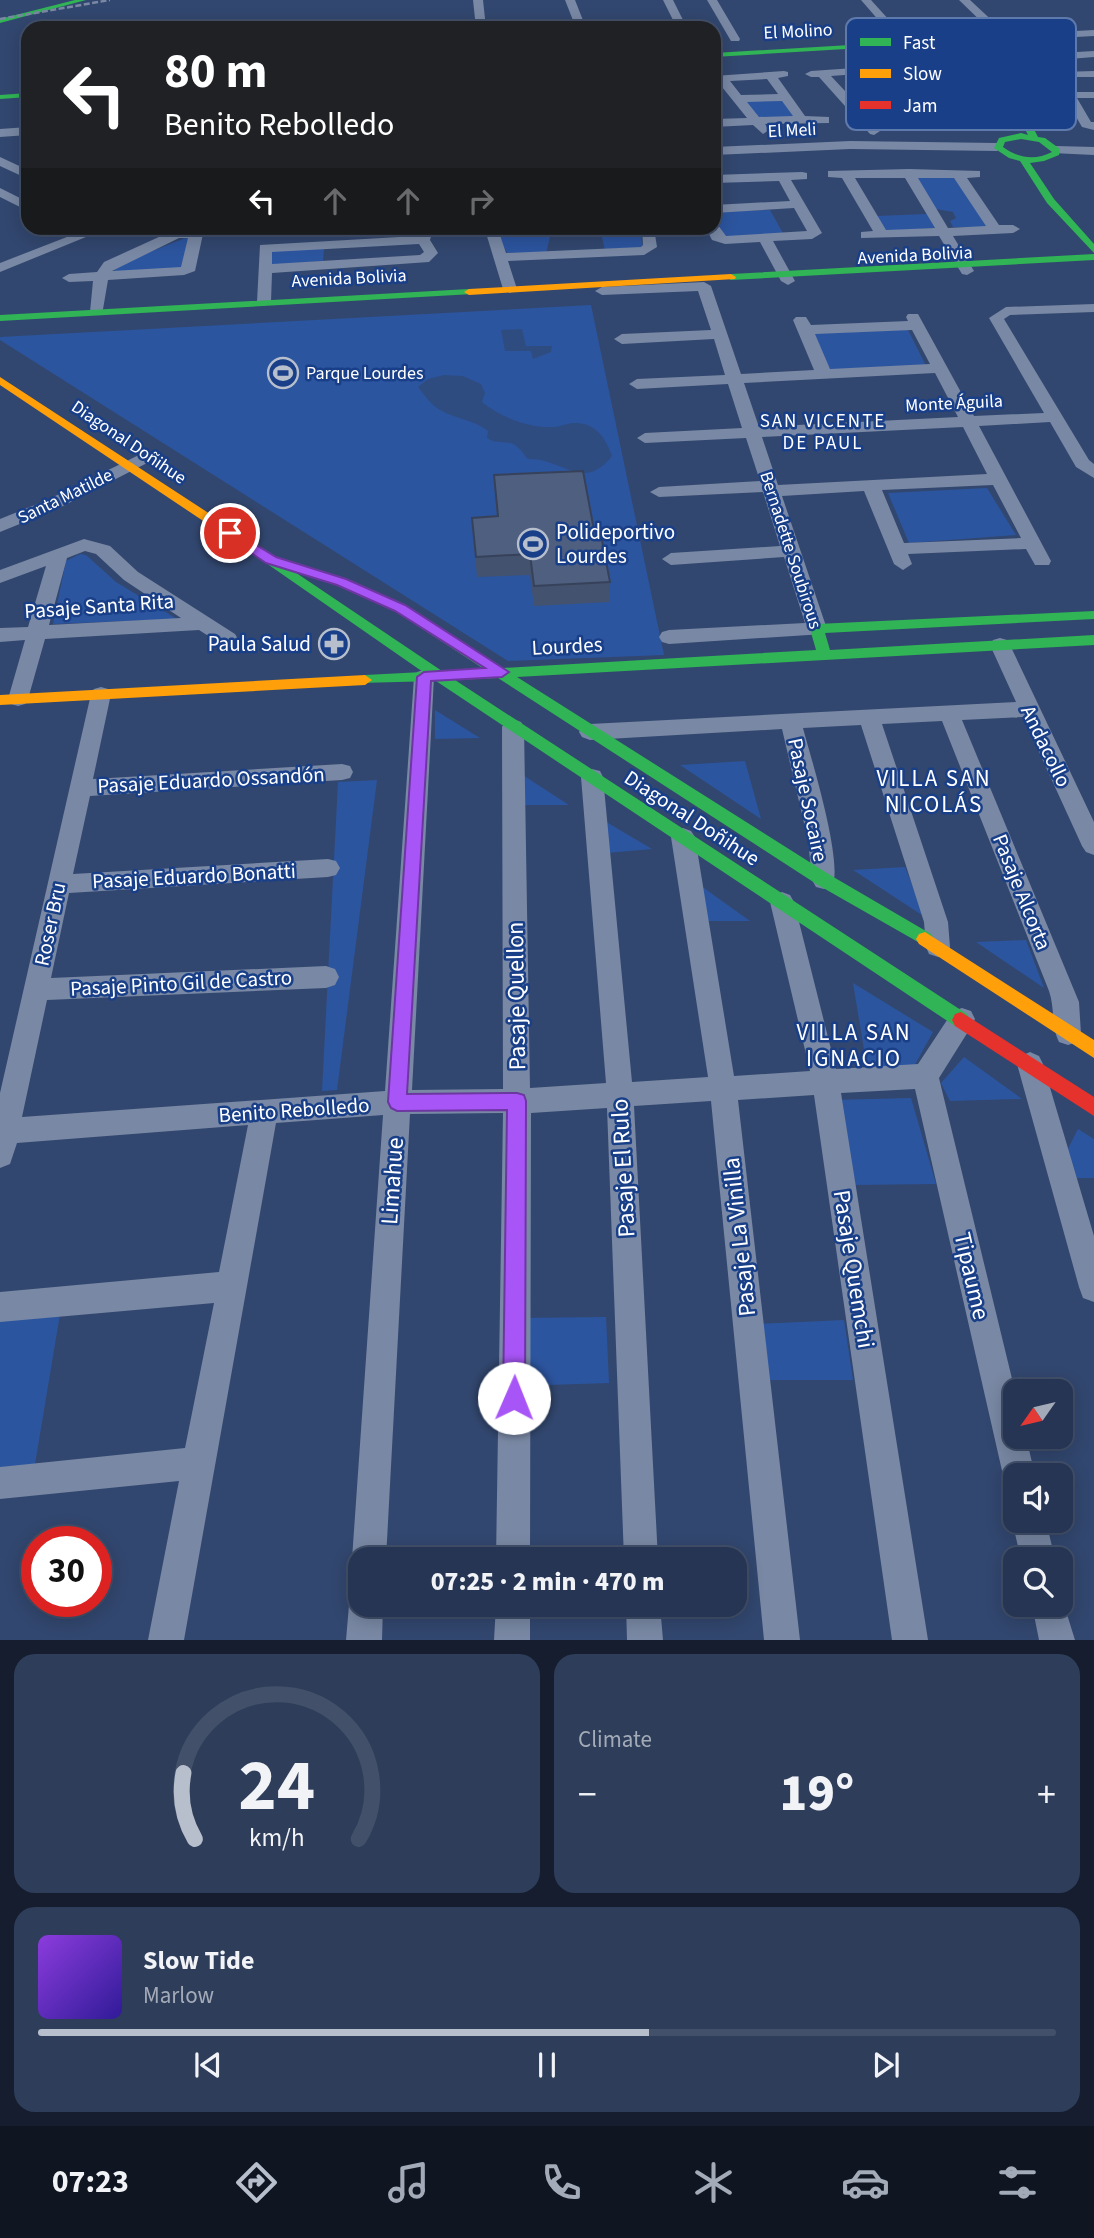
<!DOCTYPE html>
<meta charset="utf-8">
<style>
body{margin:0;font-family:"Source Sans 3",sans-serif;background:#2e3d5a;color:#f1f3f6;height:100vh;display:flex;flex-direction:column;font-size:26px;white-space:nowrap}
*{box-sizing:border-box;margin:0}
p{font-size:23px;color:#a4abb8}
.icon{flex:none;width:38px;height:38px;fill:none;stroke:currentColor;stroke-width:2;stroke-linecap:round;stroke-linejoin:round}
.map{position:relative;height:1640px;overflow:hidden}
.panel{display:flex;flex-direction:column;gap:14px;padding:14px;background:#151d2e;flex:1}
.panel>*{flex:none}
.banner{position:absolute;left:21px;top:21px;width:700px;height:214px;border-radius:21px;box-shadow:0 4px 18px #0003,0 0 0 2px #42506a;background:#202124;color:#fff;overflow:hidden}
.needle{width:46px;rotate:236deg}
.controls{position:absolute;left:1003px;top:1379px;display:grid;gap:14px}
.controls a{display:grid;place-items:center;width:70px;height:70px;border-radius:14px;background:#263553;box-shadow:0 4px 18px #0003,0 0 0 2px #42506a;font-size:35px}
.speed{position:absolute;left:21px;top:1526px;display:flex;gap:14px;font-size:35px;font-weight:700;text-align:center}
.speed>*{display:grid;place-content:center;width:91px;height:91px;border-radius:50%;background:#263553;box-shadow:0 4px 18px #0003,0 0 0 2px #42506a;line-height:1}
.speed .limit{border:10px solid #d22;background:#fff;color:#111}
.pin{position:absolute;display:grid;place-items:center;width:60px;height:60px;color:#fff;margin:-30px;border:4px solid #fff;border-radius:50%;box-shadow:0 2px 7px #0007}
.me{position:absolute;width:77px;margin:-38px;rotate:1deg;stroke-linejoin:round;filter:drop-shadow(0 0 5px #0008)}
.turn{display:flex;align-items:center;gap:24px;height:147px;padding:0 28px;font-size:32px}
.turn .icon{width:91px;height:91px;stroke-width:2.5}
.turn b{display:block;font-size:49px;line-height:60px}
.lanes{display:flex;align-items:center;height:66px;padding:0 28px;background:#0003;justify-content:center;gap:35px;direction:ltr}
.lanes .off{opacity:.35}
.big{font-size:52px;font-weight:800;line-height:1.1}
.panel .card{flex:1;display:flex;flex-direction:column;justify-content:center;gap:10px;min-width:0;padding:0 24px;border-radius:21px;background:#2e3d5a}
.panel .dial{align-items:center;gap:0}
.dial svg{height:182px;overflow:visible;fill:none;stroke:#42506a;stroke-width:7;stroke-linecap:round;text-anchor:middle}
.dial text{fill:#f1f3f6;stroke:none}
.song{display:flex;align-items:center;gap:21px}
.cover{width:84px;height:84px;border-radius:10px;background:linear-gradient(135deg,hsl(270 70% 55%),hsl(250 70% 35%))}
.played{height:7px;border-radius:4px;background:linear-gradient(90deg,#b7bfcd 60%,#42506a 60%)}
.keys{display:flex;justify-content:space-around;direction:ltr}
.heat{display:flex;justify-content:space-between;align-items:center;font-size:38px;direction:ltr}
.panel .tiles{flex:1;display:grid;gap:14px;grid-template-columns:1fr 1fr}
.card:last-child{grid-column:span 2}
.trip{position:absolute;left:348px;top:1547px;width:399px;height:70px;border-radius:21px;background:#263553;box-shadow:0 4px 18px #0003,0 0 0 2px #42506a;font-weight:800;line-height:70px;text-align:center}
.menu{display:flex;height:112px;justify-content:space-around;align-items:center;background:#0f1521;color:#a4abb8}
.menu .icon{width:49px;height:49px}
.menu .current{color:#b7bfcd}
.menu b{font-size:32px;color:#f1f3f6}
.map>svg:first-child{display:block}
.green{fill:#2c559f}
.water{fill:#2f4c80}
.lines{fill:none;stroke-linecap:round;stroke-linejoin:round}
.street{fill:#7988a4;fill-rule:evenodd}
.fast{fill:#30b455;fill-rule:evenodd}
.slow{fill:#ff9f0a;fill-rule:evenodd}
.jam{fill:#e5322d;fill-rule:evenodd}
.rail{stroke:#7a88a3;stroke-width:2.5;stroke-dasharray:6 2.5;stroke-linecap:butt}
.wall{fill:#43526e}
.building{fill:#4e5f80;stroke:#37425a;stroke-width:2}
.route{fill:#a855f7;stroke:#6d37a1;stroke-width:2}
.labels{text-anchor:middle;stroke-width:5;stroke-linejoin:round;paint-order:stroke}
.far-street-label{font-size:18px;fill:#fff;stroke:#193f88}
.far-poi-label{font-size:18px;fill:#fff;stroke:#193f88;text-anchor:start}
.far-neighbourhood-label{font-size:19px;letter-spacing:2px;fill:#fff;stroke:#193f88}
.poi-label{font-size:21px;fill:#fff;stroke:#193f88;text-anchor:start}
.street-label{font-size:21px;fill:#fff;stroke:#193f88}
.neighbourhood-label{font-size:23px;letter-spacing:2px;fill:#fff;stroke:#193f88}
.near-street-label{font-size:24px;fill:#fff;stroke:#193f88}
.key{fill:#193f88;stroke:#5e79ac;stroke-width:2}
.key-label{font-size:19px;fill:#fff}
</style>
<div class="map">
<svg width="1094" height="1640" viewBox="0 0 1094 1640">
<rect width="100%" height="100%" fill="#32476f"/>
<path class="green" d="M785,98l14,19 -40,2 -14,-19z
M915,176h38l35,51h-35l-3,-6 6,-3 -3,-6 -17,-3z
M770,210l14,25 -60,3 -10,-26z
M927,214l8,14 -51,3 -7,-15z
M640,228l3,21 -38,1 -5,-21z
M552,229l-6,24 -38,1 -12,-20z
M188,237v31l-74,4 3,-7z
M324,248l-1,13 -52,4 1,-15z
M591,305l73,350 -156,6 -508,-321v-3z
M907,328l19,38 -99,4 -15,-37z
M987,488l29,47 -107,8 -21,-50z
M80,554l6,1 30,27 61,37 -124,5 13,-63z
M435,710l45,28 -45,1z
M745,761l16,58 -81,-54z
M515,770l54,35h-52z
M377,780l-40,310 -15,1 16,-309z
M603,820l49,29 -45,4z
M905,867l20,50 -72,-47z
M697,883l53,38h-46z
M1026,940l18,48 -68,-46z
M853,983l80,49 -21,38 -45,-3z
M964,1057l58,42 -72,2 -9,-18z
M911,1098l25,86 -85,1 -20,-85z
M1078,1129l16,10v39h-17l-10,-27z
M60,1314l-25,150 -35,5v-151z
M606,1317l3,66 -92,3 -1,-68z
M844,1320l9,60h-91l-5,-56z"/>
<path class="water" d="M522,329l4,17h26l-1,6 -18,7 -2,-8h-26l-4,-21z
M444,375l19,1 18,8 4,9 -3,9c18,15 46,26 71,25 7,0 14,-4 21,-4 21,-1 32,15 38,33 -29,37 -49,2 -84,3 -5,-5 -10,-15 -18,-16 -10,-2 -14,1 -23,-5l1,-7c-14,-11 -31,-12 -46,-20 -10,-5 -17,-15 -24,-24l10,-8z"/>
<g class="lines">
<path class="street" d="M473,0h10l3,28h-10z
M565,0h10l11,28h-10z
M663,0h10l14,28h-10z
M707,0h10l23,39 -1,2h-8z
M861,0h10l38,42v4h-8z
M959,0h11l29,27v4h-8z
M1094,30v6l-129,7 -5,-3 5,-3z
M1094,51v6l-49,4 15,11 34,-1v6h-41l-21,-16 11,-7z
M913,64c18,6 28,34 35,51l-14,8h-61l7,8 -6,4 -4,-1 -51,-57h-8l-6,-3 6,-3zM911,70l13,18 -79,3 -14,-15zM928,95l8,19 -4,1h-65l-16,-17z
M784,71l4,1v4l-10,2 27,38 24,1v6l-64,1 4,6 -6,4 -10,-9 -39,2v-8l33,-1 -29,-36h-4v-6zM767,79l11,15 -37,1 -11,-14zM782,101l11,15 -34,1 -12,-15z
M1094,92v6h-17l14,24h3v8l-12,-3 -17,-29 9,-6z
M28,127v8l-28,2v-8z
M850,141l147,2 6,4 -6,4 -147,-2 -136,6v-8z
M1056,146l38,1v8l-42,-2v-6z
M0,157l28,13v9l-28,-13z
M909,169l71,2v6l-13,1 32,47h14l7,4 -7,4 -60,3 21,35 -7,4 -5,-1 -23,-38 -78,2v-6l12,-1 -31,-53 -14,-1v-6zM855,178h50l30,50 -49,2zM918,178h36l32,48 -38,2z
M802,172l5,1v6l-16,1 31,53 -10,6 -39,2 22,40 -7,4 -7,-4 -21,-39 -35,2 -13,-4 -6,-12 12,-3 8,11 81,-5 -13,-23 -80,5v-8l76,-4 -11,-20 -65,2v-8z
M0,188l28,14v9l-28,-14z
M90,228h18l-108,44v-9z
M479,228h69l-7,4 -41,3 6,18 135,-6 2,-2 -1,-17h12l3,19 -13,8 -136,6 9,28 -7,4 -7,-4 -17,-56z
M425,229l7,4 -2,7 8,13 -9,9 -157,11 -1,29 -7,4 -7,-4 3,-57 157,-9 3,-6zM419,244l5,8 -4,3 -148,9v-12z
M196,230l7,4 -8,37 -11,4 -76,5 -6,35h-10l-2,-3 3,-31 -24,1 -7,-4 7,-4 28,-2 7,-10 68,-31zM179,238h9l-7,29 -69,4z
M704,282l7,4 30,88 73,-4 -21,-50 3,-3h10l5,8 97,-4 -2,-4 2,-3h10l56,102 70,-3 -55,-95 17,-11 88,-3v8l-84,3 -6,4 85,141 5,4v14l-18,-11 -26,-45 -71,4 72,135 -2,4h-14l-9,-16 -118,5 4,10 -9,6 -9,-6 -30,-73 -82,5 45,133 -3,5 -155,10 -7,-2 -3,-5 3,-5 7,-2 136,-7 -21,-66 -113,8 -9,-6 9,-6 109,-7 -17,-54 -104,5 -9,-5 9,-5 101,-6 -14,-43 -101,5 -8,-5 8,-5 97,-5 -14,-44 -91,5 -8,-5 8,-5 88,-4 -11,-36 -92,5 -8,-5 8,-5 89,-4 -13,-39 -96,4 -7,-4 7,-4zM912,330l18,34 -100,5 -15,-35zM935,373l23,44 -199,10 -15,-44zM963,427l24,47 -209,11 -16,-48zM993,485l28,53 -117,5 -22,-53z
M145,452l6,1 3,4 -3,4 -92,47 -59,24v-13l47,-19z
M84,539l26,7 28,26 97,62 3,5 -3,5h-14l-22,-14 -154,9 -17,60 -3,5 -7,2 -7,-2 -3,-5 17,-59 -25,2v-14l28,-1 18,-61 -46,17v-13zM85,551l11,3 28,26 57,38 -132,7 18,-67z
M1000,638l7,2 3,5 84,177v33l-8,-3 -4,-6 -59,-129 -61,3 117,282 2,32 -4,8 -9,3 -9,-3c-8,-16 -4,-34 -10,-51l-107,-270 -60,3 66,198 2,25 -3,7 -9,3 -9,-3 -3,-7 -2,-25 -63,-197 -58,3c8,30 41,136 29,159l-8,2 -8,-2 -4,-7 -4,-40 -26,-111 -192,11 -8,-3 -3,-5 3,-5 8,-3 426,-22 -26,-57 3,-5z
M424,670l7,2 3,5 -22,413 91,-1 -1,-362 3,-5 8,-3 8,3 3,5 6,361 76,-5 -25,-306 3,-6 8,-2 8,2 3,6 29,305 76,-5 -37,-240 4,-6 8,-3 8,3 4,6 39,239 76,-5 -40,-169 4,-7 8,-3 8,3 4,7 42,167 82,-5 35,-53 9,-3 9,3 4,8 -4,8 -32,51 76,313v46h11l9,38h-20v15l-8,-3 -4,-12 -88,-386 -74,4 87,547h-36l-78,-545 -76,5 62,540h-36l-53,-539 -77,5 24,453h-34l-17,-451 -76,5 -1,446h-34l7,-446 -93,1 -24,445h-26v14l-3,-2 -5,-12 31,-444 -107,8 -92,517h-36l31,-159 -179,18v-32l185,-19 29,-145 -214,19v-30l219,-20 29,-147 -231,18 -7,21 -10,4v-75l91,-399 3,-5 7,-2 7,2 3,5 -18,85 249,-15 8,2 3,6 -3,6 -8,2 -252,16 -17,78 255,-15 8,2 4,7 -4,7 -8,2 -259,16 -18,85 275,-12 9,3 4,8 -4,8 -9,3 -279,12 -25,117 363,-26 29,-414 3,-5z
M1030,1052l9,4 4,8 51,172v66l-11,-4 -4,-11 -62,-223 4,-8z
M1015,1514v7h31l9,38h-34l-9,-38z
M360,1590v15h23l-1,35h-36l3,-35 5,-12z
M1060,1592l15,48h-36l-7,-35h28z
M496,1605h34v35h-36z
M626,1605h34l3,35h-36z"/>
<path class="fast" d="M75,0h11l-86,23v-4z
M968,38l45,50 25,49 7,1 15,11 -1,6 -15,6 -14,2 24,36 40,45v9l-47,-50 -27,-42 -11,-3 -15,-10 5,-10 22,-5 7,2 -22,-44 -43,-49 -249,15v-4zM1021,139l18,3 13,10c-17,9 -34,6 -49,-5l2,-5z
M28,93v4l-28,2v-4z
M1094,254v6l-363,20 -5,-3 5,-3z
M469,289l4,1v4l-473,27v-6z
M271,556l171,115 42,-2 -89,-58 -58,-26 -37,-11v-6l5,-1 42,12 58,26 98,63 313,-18 -6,-21 7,-5 277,-13v8l-269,14 5,17 264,-15v10l-577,32 313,198 101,59 3,5 -3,5 -6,2 -107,-61 -320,-207 -43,2 512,334 3,6 -3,6 -6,2 -6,-2 -519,-345 -76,2 -2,-3 2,-3 5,-2 58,-3 -157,-109 -1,-3z"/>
<path class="slow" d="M731,274l5,3 -1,2 -266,16 -5,-3 5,-3z
M0,377l276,180v6h-10l-266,-178z
M365,675l7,5 -7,5 -365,20v-10z
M925,932l169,108v18l-175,-114 -3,-5 3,-5z"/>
<path class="jam" d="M961,1012l133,85v19l-139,-90 -3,-6 3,-6z"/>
<path class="rail" d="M0,19l110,-19"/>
</g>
<path class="wall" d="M494,475l100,55 16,52 -1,20 -75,4 -4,-31 -53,2 -5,-59 25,-2z"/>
<path class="building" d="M583,471l11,59h6l10,52 -76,4 -4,-32 -54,3 -4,-39 26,-2 -4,-41z"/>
<path class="route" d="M230,529l46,28 70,22 59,26 104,67 -7,5 -71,4 -24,413 110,-1 7,2 2,6 -1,297 -3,7 -8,4 -8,-4 -3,-7 4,-288 -110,1 -6,-3 -3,-6 29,-425 7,-5 61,-4 -90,-57 -58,-26 -71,-22 -40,-27v-6z"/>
<defs>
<g id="stadium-ring" transform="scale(1.575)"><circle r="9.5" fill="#193f88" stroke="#b7bfcd" stroke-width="1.5"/><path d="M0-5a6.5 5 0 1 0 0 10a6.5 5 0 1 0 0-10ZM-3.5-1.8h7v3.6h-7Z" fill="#b7bfcd"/></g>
<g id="pharmacy-ring" transform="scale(1.575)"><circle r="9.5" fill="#193f88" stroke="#b7bfcd" stroke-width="1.5"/><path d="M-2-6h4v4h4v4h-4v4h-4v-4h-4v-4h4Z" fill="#b7bfcd"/></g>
</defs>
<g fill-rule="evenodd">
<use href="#stadium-ring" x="283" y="373"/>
<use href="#stadium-ring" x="533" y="544"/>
<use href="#pharmacy-ring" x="334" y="644"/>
</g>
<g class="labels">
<g class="far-street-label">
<text transform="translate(798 31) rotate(-3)" y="6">El Molino</text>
<text transform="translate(792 130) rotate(-3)" y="6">El Meli</text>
<text transform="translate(915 255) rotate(-3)" y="6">Avenida Bolivia</text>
<text transform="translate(349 278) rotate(-3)" y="6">Avenida Bolivia</text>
<text transform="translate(954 403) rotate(-3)" y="6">Monte Águila</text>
<text transform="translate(129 442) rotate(34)" y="6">Diagonal Doñihue</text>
<text transform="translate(65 496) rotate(-26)" y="6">Santa Matilde</text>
<text transform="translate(791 550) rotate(72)" y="6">Bernadette Soubirous</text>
</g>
<g class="far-poi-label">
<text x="306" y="379">Parque Lourdes</text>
</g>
<g class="far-neighbourhood-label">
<text x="823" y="427">SAN VICENTE<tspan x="823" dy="22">DE PAUL</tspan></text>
</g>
<g class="poi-label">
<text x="556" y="539">Polideportivo<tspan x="556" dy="24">Lourdes</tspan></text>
<text x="311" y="651" text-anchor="end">Paula Salud</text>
</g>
<g class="street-label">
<text transform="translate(99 606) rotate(-4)" y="7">Pasaje Santa Rita</text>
<text transform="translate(567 646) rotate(-3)" y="7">Lourdes</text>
<text transform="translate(1046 746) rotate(64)" y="7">Andacollo</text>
<text transform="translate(211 780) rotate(-3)" y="7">Pasaje Eduardo Ossandón</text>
<text transform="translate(808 800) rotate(78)" y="7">Pasaje Socaire</text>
<text transform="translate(692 818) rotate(33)" y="7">Diagonal Doñihue</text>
<text transform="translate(194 876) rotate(-3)" y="7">Pasaje Eduardo Bonatti</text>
<text transform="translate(1022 892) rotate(68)" y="7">Pasaje Alcorta</text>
<text transform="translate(50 924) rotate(-78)" y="7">Roser Bru</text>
<text transform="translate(181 983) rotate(-3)" y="7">Pasaje Pinto Gil de Castro</text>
<text transform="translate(294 1110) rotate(-4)" y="7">Benito Rebolledo</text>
</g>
<g class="neighbourhood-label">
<text x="934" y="786">VILLA SAN<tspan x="934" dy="26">NICOLÁS</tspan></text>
<text x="854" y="1040">VILLA SAN<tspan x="854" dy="26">IGNACIO</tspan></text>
</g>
<g class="near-street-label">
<text transform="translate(516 996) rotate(-91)" y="8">Pasaje Quellon</text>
<text transform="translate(623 1168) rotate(-93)" y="8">Pasaje El Rulo</text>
<text transform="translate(392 1181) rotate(-86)" y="8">Limahue</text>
<text transform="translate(739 1237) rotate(-96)" y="8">Pasaje La Vinilla</text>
<text transform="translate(854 1269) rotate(81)" y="8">Pasaje Quemchi</text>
<text transform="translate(972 1276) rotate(77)" y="8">Tipaume</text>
</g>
</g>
<rect x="846" y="18" width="230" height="112" rx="10" class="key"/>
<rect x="860" y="38" width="31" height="8" fill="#30b455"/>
<rect x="860" y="69" width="31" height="9" fill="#ff9f0a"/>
<rect x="860" y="101" width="31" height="8" fill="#e5322d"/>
<g class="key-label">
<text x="903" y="49">Fast</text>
<text x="903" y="80">Slow</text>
<text x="903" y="112">Jam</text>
</g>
</svg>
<div class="controls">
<a><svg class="needle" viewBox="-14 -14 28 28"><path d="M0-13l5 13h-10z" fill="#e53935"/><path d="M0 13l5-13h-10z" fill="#a4abb8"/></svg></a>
<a><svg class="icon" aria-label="sound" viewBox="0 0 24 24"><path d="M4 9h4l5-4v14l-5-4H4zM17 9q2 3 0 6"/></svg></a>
<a><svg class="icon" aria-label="search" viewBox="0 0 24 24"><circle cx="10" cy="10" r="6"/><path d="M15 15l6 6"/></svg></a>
</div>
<div class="speed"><div class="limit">30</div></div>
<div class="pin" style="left:230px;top:533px;background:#d93025"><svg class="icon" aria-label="arrive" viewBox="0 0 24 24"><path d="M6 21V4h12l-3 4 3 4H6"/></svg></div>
<svg class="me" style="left:514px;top:1398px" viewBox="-20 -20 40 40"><circle r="19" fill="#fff"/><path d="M0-13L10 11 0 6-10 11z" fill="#a855f7"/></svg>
<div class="trip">07:25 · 2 min · 470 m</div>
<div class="banner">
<div class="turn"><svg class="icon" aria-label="left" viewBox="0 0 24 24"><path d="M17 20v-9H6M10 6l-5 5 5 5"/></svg><div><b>80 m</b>Benito Rebolledo</div></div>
<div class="lanes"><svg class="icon" aria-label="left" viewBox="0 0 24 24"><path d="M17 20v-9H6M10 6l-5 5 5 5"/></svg><svg class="icon off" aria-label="ahead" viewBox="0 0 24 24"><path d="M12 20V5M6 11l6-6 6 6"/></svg><svg class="icon off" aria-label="ahead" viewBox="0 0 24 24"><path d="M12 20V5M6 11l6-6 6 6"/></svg><svg class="icon off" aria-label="right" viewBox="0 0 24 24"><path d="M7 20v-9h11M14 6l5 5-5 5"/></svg></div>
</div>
</div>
<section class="panel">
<div class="tiles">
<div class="card dial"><svg viewBox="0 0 100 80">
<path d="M14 69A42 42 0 1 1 86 69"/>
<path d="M14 69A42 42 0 0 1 9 40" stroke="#b7bfcd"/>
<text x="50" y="56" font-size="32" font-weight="700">24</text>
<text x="50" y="72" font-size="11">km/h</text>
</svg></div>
<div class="card"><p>Climate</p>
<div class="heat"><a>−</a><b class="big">19°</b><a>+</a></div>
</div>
<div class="card">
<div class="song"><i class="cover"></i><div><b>Slow Tide</b><p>Marlow</p></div></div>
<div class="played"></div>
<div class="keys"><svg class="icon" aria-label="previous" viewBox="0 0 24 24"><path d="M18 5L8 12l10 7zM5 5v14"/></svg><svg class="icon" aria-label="pause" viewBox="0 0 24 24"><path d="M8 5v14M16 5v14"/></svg><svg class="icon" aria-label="next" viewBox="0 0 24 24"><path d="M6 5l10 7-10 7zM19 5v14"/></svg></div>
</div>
</div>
</section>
<nav class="menu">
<b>07:23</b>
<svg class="icon current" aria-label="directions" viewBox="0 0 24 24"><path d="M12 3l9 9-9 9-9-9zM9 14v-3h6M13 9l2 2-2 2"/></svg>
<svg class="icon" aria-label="music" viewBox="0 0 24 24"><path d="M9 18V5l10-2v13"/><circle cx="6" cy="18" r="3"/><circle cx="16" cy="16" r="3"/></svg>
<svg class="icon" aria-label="phone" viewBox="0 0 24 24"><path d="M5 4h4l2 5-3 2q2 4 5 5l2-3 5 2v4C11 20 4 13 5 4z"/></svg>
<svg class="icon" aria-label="climate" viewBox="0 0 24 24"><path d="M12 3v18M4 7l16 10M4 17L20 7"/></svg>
<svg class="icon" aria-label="car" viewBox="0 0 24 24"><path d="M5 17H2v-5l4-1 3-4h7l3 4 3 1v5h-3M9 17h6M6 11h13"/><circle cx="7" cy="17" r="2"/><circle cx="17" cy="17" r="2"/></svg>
<svg class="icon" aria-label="filters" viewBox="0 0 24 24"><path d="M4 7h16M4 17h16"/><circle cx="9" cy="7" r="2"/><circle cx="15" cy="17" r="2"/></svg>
</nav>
